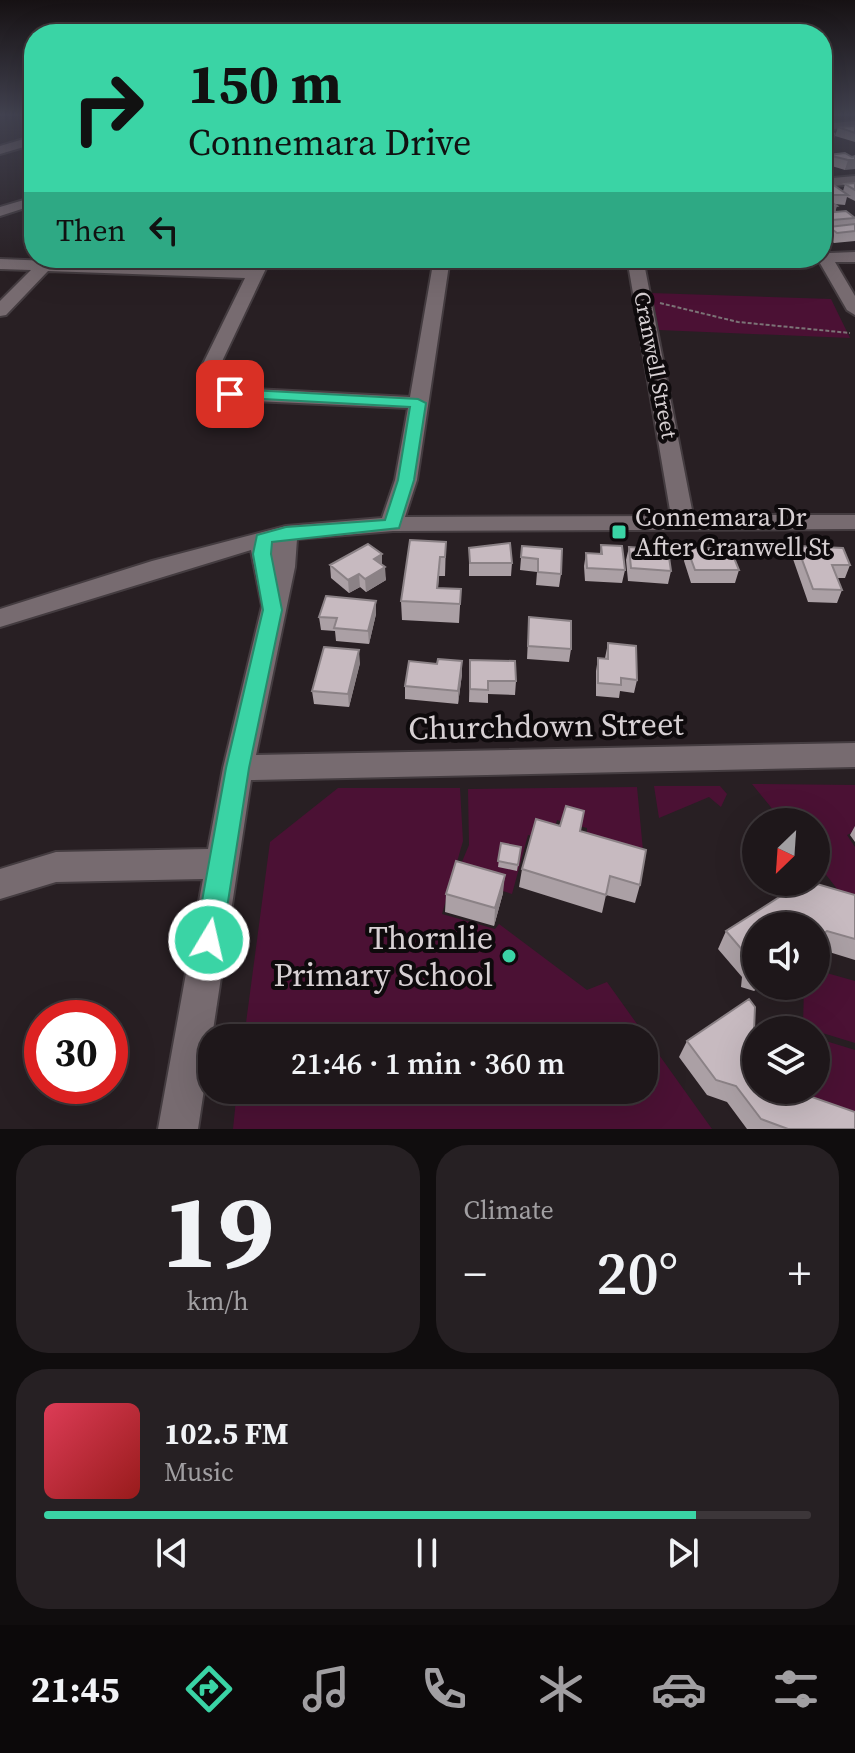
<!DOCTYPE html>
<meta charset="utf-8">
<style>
body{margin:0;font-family:"Source Serif 4",serif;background:#262023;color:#f1f3f6;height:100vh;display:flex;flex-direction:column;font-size:30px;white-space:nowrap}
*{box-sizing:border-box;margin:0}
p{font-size:26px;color:#a19fa2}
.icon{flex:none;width:44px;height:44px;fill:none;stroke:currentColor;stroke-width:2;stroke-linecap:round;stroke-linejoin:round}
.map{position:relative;height:1129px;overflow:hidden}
.sheet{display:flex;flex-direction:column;gap:16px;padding:16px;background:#100d0e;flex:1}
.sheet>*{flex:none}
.guide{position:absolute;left:24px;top:24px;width:808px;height:244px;border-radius:32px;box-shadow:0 8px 32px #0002,0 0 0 2px #3c3639;background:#3ad4a5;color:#111;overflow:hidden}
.needle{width:52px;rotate:205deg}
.controls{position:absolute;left:742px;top:808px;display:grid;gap:16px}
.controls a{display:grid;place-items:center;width:88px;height:88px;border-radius:50%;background:#1e171a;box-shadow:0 8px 32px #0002,0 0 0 2px #3c3639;font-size:40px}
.speed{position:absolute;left:24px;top:1000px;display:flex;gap:16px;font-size:40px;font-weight:700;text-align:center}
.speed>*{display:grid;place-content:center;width:104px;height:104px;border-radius:50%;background:#1e171a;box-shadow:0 8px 32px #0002,0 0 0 2px #3c3639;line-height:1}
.speed .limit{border:12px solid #d22;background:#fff;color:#111}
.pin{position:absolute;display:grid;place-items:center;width:68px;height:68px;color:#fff;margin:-34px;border-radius:16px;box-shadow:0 4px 12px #0006}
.me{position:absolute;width:88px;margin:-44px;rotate:9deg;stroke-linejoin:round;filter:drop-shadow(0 0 6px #0008)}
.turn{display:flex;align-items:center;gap:28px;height:168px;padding:0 32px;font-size:36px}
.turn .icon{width:104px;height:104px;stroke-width:2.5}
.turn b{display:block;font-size:56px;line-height:68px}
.then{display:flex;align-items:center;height:76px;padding:0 32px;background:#0003;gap:16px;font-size:30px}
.big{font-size:60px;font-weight:600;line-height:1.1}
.sheet .card{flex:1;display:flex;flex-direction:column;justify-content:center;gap:12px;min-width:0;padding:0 28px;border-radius:32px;background:#262023}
.sheet .dial{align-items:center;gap:0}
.dial b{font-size:104px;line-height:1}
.song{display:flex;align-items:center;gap:24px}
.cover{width:96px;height:96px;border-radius:12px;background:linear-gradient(135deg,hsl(350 70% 55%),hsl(0 70% 35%))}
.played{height:8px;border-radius:4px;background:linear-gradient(90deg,#3ad4a5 85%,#3c3639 85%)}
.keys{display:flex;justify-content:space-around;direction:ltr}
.heat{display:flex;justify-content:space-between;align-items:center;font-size:44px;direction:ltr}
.sheet .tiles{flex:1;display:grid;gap:16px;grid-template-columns:1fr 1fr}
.card:last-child{grid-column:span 2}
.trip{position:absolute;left:198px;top:1024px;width:460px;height:80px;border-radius:32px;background:#1e171a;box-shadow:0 8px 32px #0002,0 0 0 2px #3c3639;font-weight:600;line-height:80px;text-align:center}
.tab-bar{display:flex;height:128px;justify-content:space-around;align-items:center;background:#0c090a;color:#a19fa2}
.tab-bar .icon{width:56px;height:56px}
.tab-bar .current{color:#3ad4a5}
.tab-bar b{font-size:36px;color:#f1f3f6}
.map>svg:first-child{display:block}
.green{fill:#4b1134}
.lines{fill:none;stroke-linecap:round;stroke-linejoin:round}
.minor-casing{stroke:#443c40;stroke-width:4}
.path{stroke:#7b7376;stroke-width:2;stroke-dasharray:4 2;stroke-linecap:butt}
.minor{fill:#776b70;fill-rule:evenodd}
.wall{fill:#aba0a5}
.shaded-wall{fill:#8b8286}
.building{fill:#c7bac0;stroke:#8b8286;stroke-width:2}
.route{fill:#3ad4a5;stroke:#268a6b;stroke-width:2}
.poi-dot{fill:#3ad4a5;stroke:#0e0a0c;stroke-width:3}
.labels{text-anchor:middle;stroke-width:8;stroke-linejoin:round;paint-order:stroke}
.far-street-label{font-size:22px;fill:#d7d0d3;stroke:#0e0a0c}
.poi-label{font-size:26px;fill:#d7d0d3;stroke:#0e0a0c;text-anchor:start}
.near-street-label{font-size:32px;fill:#d7d0d3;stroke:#0e0a0c}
.near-poi-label{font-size:32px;fill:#d7d0d3;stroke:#0e0a0c;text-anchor:end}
</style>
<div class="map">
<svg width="855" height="1129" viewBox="0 0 855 1129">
<rect width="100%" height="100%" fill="#281f23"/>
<path class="green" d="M651,293l180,6 19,39 -191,-8z
M752,784l103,1v46l-8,4 8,12v62l-24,-15 7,-4 -22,-28v-40h-33z
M654,786h66l7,8 -6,13 -12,-10 -50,21z
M637,787l7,74 -57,-17v-16l-30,-8 -5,19 -24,-4 -16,59 -56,-18 13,-31 -1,-56z
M338,788h122l3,53 -21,73 53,15 4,-5 88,66 20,-8 105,147h-479l4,-39h407v-52h-400l26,-196z
M816,970l39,11v62l-52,-16 1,-41h12z
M816,1038l39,12v70l-52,-17v-13h13z"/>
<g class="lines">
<g class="minor-casing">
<path id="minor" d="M855,121v6l-33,3v-6z
M34,136v8l-34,10v-8z
M855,176v8l-33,3v-8z
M34,197v8l-34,11v-9z
M822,248l8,5 25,-1v10h-20l20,34v19l-8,-5 -30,-52h5z
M255,258h16l-55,116 1,10 15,4 178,9 24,-139h16l-33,222 -12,37 266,-1 -44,-258h16l50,257h162v14l-462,2 -96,8 -2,28 -39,188 599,-12v24l-604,13 -53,349h-40l45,-250 -147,3 -56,17v-30l56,-17 152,-3 15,-81 39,-162 -11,-56 -251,77v-18l152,-48 134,-35 96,-8 13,-38 13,-72 -178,-8 -29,-9 -3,-17 47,-96 -197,-7 -42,44 -6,1v-15l31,-31 -31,-1v-10l250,10z"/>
</g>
<path class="path" d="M660,303l78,19 112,11"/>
<use href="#minor" class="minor"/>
</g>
<path class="wall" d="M855,126v16l-20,-6 3,-9z
M828,155l24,2 -7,13 -20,-6z
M822,182l21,9 2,-7 10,-1v18l-8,-4 -2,8 -11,-1 2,8 19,5v24l-21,2 -8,-6 2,-8 -6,-5v-25h1l-1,-1z
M446,542l-1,34h-6l-1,12 23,1 -2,34 -57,-3 -1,-19z
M601,545l24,25 -3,13 -37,-2 -1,-15 2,-13 14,1z
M522,546l39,28 -2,13 -23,-2 1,-13 -17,-2z
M797,546l53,19 -5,13h-8l5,12 -5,13 -29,-1 -15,-43z
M629,547l42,24 -3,13 -40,-3 -2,-21z
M469,548l43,15 -1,13h-42z
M687,548l52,22 -4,13h-44l-7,-22z
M330,565h52l4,15 -20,12 -6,-5 -11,6 -18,-15z
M376,614l-7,30 -33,-3 -1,-10 -14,-1 -2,-13z
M529,617l42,32 -2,13 -42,-3z
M608,643l29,37 -3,13 -14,-2 -1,7 -23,-2v-25l2,-13h7z
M470,660l46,21 -1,14 -27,-1v9l-19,-1z
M360,663l-11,44 -35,-3 -2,-13z
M462,674l-4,30 -53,-5v-13z
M560,826l20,5 60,54 -5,18 -29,-8 -4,18 -83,-26 3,-18z
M855,826v16l-5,-7z
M501,843l20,4 -4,24 -19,-4z
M503,893l-9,33 -49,-14 1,-18z
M855,895v65l-39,-12 -60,-22v60h5l-7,5 -13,-4 1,-10 -24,-28 8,-18z
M754,1030l52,65 49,34h-108l-20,-27 -20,-7 -28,-38 8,-16z"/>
<path class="shaded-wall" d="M835,134l-2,9 -11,1v-9z
M848,160h7v9l-10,1z
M837,206l-3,10 -11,-3 -1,3v-7z
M382,554v13l-8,-8z
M385,567l1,13 -20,12 -1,-13z
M359,574l1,13 -11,6 -1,-13z
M376,601v13l-7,30 -1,-13z
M359,650l1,13 -11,44 -1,-13z
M462,661v13l-4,30v-13z
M505,875l-2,18 -9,33 1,-18z
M827,931l-11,18v-11z"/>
<path class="building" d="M855,126v7l-17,-6z
M822,129l13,5 -13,1z
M845,153l7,4 3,-1v4h-7l-20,-5z
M822,182h7l19,13h-15l-11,-8z
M855,183v7l-10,-6z
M822,199h5l10,7 -15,3z
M846,211l9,7 -23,2 -9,-7z
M855,224v7l-18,2 -8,-6z
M410,540l36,2 -1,15h-5l-3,31 24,1 -1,15 -59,-3z
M510,543l2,20h-42l-1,-15z
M368,544l14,10 -8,5 11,8 -20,12 -6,-5 -11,6 -18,-15z
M601,545l21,1 3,24 -38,-2 -1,-15 16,1z
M522,546l40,3 -1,25 -23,-2v-13l-17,-2z
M797,546l46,2 7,17h-18l10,25 -29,-1z
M629,547l39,3 3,21 -40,-3z
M687,548h43l9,22h-44z
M326,596l50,5 -8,30 -34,-3 3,-10 -18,-1z
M529,617l42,4v28l-43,-3z
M608,643l28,3 1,34 -16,-2v7l-23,-2v-25l10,1z
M324,647l35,3 -11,44 -36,-3z
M438,659l24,2 -4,30 -53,-5 4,-25 28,3z
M470,660l45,1 1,20h-28v9l-18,-1z
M566,806l18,5 -4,20 66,19 -6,35 -30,-9 -4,19 -84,-26 14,-50 24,7z
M501,843l20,4 -3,18 -20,-4z
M456,861l49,14 -10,33 -49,-14z
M803,882h7l45,13v44l-28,-8 -11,7v-12h-60v46l-7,-2 1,-11 -24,-28z
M749,999l6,8 -1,23 2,3v57h46l4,5 49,17v17h-67l-27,-10 -25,-33 -20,-6 -29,-39z"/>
<linearGradient id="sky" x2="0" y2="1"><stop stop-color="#161113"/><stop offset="0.42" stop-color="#424250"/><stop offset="1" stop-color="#424250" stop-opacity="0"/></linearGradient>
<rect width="855" height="273" fill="url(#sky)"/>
<path class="route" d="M230,389l188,10 8,4 -12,77 -15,48 -127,14 -1,12 11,56 -33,158 -27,172 -4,9 -9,4 -10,-4 -4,-9 31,-172 37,-158 -10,-56 4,-19 29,-8 99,-7 13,-40 12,-73 -185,-10 -2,-3z"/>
<g class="poi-dot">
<rect x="611" y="524" width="16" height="16" rx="4"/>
<circle cx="509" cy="956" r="8"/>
</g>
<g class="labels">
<g class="far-street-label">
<text transform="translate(656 365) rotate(79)" y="8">Cranwell Street</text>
</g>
<g class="poi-label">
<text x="635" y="526">Connemara Dr<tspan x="635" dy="30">After Cranwell St</tspan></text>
</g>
<g class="near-street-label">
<text transform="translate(546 726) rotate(-1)" y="11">Churchdown Street</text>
</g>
<g class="near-poi-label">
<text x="493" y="949">Thornlie<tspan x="493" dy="37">Primary School</tspan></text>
</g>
</g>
</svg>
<div class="controls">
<a><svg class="needle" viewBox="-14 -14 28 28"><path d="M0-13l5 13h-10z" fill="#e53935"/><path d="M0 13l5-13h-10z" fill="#a19fa2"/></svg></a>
<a><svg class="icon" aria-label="sound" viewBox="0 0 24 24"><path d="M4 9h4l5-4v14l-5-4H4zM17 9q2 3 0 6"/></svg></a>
<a><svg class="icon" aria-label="layers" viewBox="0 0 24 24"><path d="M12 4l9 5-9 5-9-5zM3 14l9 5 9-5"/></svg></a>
</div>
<div class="speed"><div class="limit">30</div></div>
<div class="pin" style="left:230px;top:394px;background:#d93025"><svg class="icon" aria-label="arrive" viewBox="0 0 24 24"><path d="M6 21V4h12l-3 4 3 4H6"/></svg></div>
<svg class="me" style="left:209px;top:940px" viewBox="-20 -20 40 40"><circle r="17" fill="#3ad4a5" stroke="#fff" stroke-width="3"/><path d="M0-11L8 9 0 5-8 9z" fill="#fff"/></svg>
<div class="trip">21:46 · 1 min · 360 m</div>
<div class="guide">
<div class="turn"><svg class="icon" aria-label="right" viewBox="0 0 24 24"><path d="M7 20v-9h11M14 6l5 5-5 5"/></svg><div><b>150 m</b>Connemara Drive</div></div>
<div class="then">Then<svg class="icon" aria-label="left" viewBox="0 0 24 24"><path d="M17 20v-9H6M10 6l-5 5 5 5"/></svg></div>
</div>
</div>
<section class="sheet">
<div class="tiles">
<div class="card dial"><b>19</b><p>km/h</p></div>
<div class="card"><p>Climate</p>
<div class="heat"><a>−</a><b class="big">20°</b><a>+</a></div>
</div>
<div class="card">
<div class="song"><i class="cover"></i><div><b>102.5 FM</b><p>Music</p></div></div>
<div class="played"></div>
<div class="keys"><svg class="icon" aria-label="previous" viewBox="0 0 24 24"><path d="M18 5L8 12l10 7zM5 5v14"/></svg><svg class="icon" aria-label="pause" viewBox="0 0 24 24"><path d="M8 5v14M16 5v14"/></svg><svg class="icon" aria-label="next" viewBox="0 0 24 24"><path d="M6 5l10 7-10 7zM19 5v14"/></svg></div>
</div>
</div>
</section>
<nav class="tab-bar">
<b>21:45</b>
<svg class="icon current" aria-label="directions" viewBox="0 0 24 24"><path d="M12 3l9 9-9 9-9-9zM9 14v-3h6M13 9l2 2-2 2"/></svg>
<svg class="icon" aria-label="music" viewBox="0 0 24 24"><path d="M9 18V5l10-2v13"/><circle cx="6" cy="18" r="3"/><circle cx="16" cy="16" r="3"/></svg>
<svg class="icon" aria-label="phone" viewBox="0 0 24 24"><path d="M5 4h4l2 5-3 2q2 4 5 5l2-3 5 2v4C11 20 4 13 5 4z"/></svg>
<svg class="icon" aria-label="climate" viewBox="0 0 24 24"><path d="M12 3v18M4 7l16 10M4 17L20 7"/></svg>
<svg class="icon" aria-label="car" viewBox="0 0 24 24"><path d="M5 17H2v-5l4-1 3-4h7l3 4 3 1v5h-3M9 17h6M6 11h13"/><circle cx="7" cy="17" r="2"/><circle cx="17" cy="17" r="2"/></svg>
<svg class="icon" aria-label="filters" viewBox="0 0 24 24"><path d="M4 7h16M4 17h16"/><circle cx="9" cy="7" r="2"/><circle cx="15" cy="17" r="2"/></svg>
</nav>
